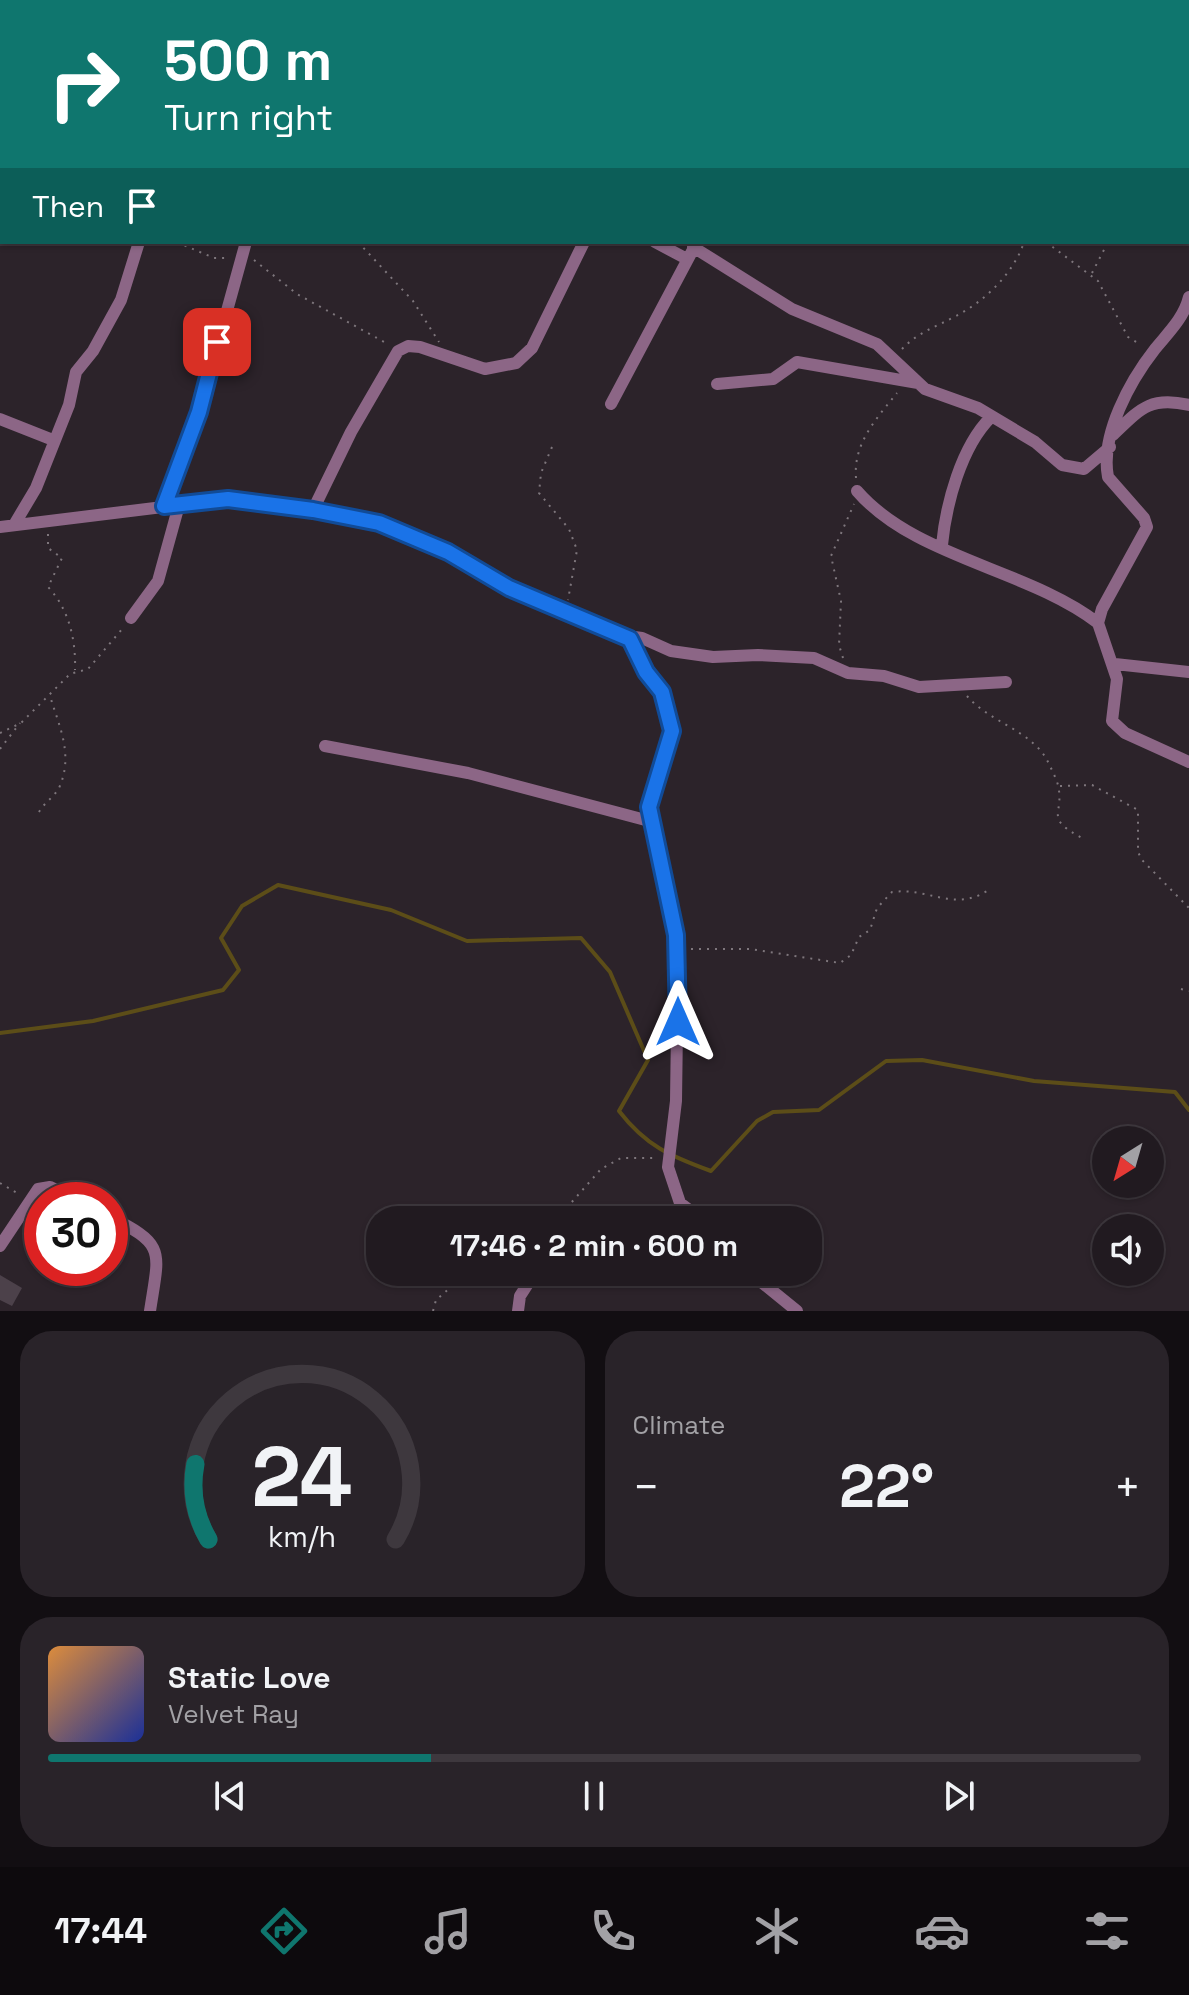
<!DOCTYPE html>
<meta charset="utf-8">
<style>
body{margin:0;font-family:"Space Grotesk",sans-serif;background:#292329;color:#f1f3f6;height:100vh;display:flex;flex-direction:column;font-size:30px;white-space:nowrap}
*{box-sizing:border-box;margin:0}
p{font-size:26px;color:#a2a1a5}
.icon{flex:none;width:44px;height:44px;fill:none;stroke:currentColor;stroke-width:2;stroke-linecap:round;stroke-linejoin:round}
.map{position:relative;height:1311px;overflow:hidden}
.side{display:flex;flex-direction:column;gap:20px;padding:20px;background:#120e12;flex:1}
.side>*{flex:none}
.top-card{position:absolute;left:0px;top:0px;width:1190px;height:244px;box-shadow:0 2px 6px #0004,0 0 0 2px #3e383e;background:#0f766e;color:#fff;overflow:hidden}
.needle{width:52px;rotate:217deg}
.buttons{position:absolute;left:1092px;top:1126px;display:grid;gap:16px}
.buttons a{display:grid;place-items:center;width:72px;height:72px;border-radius:50%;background:#211a20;box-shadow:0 2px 6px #0004,0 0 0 2px #3e383e;font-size:40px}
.speed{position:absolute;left:24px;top:1182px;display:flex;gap:16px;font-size:40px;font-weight:700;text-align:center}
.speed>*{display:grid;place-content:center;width:104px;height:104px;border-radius:50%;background:#211a20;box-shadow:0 2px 6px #0004,0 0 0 2px #3e383e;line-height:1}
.speed .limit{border:12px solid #d22;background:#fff;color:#111}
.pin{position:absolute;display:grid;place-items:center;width:68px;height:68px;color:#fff;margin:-34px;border-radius:16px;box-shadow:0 4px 12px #0006}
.me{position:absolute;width:88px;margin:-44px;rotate:0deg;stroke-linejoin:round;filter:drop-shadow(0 0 6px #0008)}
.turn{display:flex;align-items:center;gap:28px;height:168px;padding:0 32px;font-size:36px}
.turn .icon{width:104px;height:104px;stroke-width:2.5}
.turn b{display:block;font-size:56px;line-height:68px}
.then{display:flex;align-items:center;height:76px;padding:0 32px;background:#0003;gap:16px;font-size:30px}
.big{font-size:60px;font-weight:700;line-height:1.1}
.side .card{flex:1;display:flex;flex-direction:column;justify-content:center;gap:12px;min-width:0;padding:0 28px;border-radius:32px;background:#292329}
.side .dial{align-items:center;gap:0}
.dial svg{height:208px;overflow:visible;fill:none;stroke:#3e383e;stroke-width:7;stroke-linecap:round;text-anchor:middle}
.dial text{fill:#f1f3f6;stroke:none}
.song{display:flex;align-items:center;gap:24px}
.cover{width:96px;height:96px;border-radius:12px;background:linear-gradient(135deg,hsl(30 70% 55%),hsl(230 70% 35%))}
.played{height:8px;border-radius:4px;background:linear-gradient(90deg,#0f766e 35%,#3e383e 35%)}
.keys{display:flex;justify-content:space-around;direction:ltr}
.heat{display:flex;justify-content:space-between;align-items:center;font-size:44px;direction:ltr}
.side .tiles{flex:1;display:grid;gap:20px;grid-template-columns:1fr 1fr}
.card:last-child{grid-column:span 2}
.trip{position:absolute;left:366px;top:1206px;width:456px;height:80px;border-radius:32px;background:#211a20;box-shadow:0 2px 6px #0004,0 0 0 2px #3e383e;font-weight:700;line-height:80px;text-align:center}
.dock{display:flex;height:128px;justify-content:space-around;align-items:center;background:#0d0a0d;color:#a2a1a5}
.dock .icon{width:56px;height:56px}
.dock .current{color:#0f766e}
.dock b{font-size:36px;color:#f1f3f6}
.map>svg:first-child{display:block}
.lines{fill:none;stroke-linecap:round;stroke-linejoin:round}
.stream{stroke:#5c4d18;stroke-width:4}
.building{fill:#4c414a}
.path{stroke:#7e767c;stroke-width:2;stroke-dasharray:2 6;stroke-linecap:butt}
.minor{stroke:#8c6686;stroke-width:12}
.route-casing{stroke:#114b97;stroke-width:20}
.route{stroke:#1a73e8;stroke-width:14}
</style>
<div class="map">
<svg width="1189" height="1311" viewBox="0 0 1189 1311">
<rect width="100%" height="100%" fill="#2c232a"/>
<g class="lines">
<path class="stream" d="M0,1033l93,-12 130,-31 16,-20 -18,-32 21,-32 36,-21 113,25 76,31 114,-3 29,34 38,88 -29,51c27,35 51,45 92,60l46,-50 16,-9 46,-2 67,-49 36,-1 112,21 141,11 14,18"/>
</g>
<path class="building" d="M0,1275l22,13 -10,18 -12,-6z"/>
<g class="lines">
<path class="path" d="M902,0l4,2
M489,2l1,-2
M874,2l2,-2
M1188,168h1
M153,242l28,2 33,14h16
M358,242l55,59 26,41
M1046,242l52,39 30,56 13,8
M254,260l43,34 89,49
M1092,273l16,-31
M902,349c16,-17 34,-22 54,-33 29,-15 58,-43 68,-74
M552,447l-11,26 -2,20 30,36 8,21 -9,50
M856,478c-3,-35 21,-60 41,-85
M48,534v14l14,10 -14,29c21,22 28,53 27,83
M843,658l-4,-13 2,-44 -10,-45 23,-52
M967,696c22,26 66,35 81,66 3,6 8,16 10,23 7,31 -16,32 26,54
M0,733l21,-10 49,-49 18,-5 35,-41
M0,749l20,-26
M1060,786l32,-1 46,25v42l4,8 47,48
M39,812c5,-9 15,-15 20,-24 15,-33 0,-62 -9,-92
M691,949h59l90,14 11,-8 8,-18 11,-7 7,-22 15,-16c35,-5 62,20 95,-1
M1181,989l8,2
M0,1183l19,11
M556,1220l45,-51 20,-11h36
M433,1311l3,-11 32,-28"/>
<path class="minor" d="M2,0l6,2
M219,0l4,2
M1107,0l3,2
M175,2l1,-2
M339,2l1,-2
M1063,2l3,-2
M1158,2l2,-2
M1188,50h1
M0,74l2,-5
M655,242l32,17
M693,247l99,62 85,35 48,45 53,19 57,34 27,23 22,4 26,-22
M1189,297c-5,21 -21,36 -34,52 -25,32 -55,86 -47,128l36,41 3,9 -45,82 -4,14 19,56 -5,42 13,12 64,29
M717,384l56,-5 24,-17 121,21
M611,404l86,-162
M0,419l53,21
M1113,435c27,-26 37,-39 76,-30
M857,491c58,67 171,78 241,132
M164,506l35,-94 47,-170
M313,510l38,-78 47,-81 10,-5 12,1 65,22 31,-6 16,-15 52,-106
M14,525l22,-37 33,-83 7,-33 17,-21 28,-51 18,-58
M0,527l228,-28 122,17 29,7 69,29 61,36 121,51 16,33 16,20 10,39 -23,76 29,148 -2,146 -8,66 12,36 23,17
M942,545c4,-41 19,-98 49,-128
M131,618l27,-37 21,-76
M627,636l15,2 29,13 42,6 45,-2 56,3 34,15 36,3 35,11 87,-5
M1115,664l74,8
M325,746l143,27 185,49
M110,1217c57,28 49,34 40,94
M0,1246l38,-57 12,-2 27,13
M749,1272l48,39
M518,1311l2,-15 9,-14"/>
</g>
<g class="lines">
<g class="route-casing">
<path id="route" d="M217,342l-18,70 -35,94 64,-7 85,11 66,13 69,29 61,36 121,51 16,33 16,20 10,39 -23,76 27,128 2,87"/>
</g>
<use href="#route" class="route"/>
</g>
</svg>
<div class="buttons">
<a><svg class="needle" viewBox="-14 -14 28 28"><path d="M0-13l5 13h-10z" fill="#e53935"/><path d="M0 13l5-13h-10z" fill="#a2a1a5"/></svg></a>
<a><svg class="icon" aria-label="sound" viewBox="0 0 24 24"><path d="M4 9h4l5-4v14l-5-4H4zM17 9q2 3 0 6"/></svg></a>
</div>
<div class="speed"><div class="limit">30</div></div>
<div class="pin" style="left:217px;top:342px;background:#d93025"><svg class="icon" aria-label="arrive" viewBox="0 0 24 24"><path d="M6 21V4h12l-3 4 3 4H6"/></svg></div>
<svg class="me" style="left:678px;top:1022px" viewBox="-20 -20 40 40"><path d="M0-17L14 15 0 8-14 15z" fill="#1a73e8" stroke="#fff" stroke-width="4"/></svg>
<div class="trip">17:46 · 2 min · 600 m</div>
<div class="top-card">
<div class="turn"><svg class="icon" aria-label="right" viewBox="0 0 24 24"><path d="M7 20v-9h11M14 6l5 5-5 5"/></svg><div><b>500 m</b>Turn right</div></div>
<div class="then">Then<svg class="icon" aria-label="arrive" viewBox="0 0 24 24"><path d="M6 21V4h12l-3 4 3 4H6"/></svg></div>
</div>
</div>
<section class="side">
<div class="tiles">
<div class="card dial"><svg viewBox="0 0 100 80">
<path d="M14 69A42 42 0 1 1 86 69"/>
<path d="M14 69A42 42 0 0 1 9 40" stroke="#0f766e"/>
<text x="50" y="56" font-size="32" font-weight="700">24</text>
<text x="50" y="72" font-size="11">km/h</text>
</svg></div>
<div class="card"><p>Climate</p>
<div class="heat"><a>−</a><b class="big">22°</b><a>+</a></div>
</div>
<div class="card">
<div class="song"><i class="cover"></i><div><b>Static Love</b><p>Velvet Ray</p></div></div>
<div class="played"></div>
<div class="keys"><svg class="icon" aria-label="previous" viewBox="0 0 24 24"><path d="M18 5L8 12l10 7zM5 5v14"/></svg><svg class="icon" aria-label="pause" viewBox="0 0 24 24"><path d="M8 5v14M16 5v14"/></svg><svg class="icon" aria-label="next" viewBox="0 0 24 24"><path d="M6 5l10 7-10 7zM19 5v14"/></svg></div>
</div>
</div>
</section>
<nav class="dock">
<b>17:44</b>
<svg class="icon current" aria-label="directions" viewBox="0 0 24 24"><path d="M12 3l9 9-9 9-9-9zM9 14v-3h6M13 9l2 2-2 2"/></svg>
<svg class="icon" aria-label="music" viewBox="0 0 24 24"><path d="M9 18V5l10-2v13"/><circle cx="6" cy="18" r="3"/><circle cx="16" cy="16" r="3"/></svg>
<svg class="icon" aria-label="phone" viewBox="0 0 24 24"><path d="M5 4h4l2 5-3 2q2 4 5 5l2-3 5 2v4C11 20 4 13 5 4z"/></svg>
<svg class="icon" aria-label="climate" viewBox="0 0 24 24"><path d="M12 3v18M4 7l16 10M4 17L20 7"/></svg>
<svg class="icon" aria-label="car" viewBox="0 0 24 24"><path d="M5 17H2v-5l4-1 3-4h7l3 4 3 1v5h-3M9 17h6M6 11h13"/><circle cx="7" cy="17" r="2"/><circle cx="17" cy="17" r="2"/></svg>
<svg class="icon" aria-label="filters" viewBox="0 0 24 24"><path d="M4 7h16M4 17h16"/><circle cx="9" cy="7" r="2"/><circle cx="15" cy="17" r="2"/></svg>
</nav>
